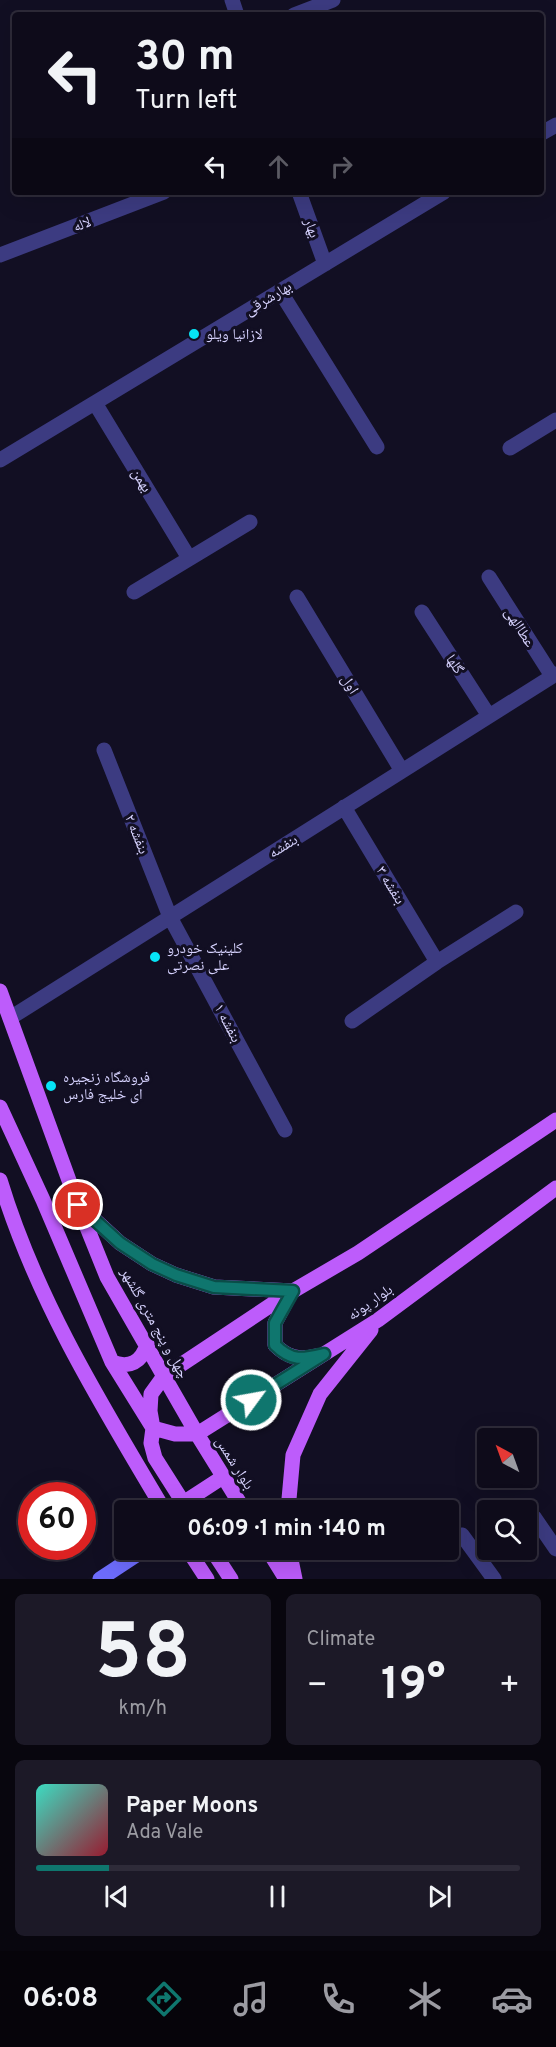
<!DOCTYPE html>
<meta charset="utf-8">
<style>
body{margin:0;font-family:Overpass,"Noto Naskh Arabic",sans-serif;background:#1c1927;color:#f1f3f6;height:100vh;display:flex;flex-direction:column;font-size:22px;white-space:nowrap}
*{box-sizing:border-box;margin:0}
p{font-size:20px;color:#9b9ba2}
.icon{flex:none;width:33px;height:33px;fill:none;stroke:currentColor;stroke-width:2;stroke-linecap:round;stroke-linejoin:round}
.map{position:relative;height:1579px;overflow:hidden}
.drawer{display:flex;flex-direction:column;gap:15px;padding:15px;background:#08060e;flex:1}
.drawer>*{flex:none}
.guide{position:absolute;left:12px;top:12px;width:532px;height:183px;border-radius:6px;box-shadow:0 6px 24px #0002,0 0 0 2px #2e2b39;background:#0e0b1a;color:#f1f3f6;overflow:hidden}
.needle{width:39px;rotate:319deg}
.controls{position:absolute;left:477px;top:1428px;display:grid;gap:12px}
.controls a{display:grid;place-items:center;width:60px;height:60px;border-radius:6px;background:#0e0b1a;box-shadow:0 6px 24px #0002,0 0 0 2px #2e2b39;font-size:30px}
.speed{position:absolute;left:18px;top:1482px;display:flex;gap:12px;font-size:30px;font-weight:700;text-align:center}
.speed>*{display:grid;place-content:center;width:78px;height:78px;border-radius:50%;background:#0e0b1a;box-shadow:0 6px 24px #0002,0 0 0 2px #2e2b39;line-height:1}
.speed .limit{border:9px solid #d22;background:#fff;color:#111}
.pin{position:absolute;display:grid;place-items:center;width:51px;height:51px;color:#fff;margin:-26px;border:3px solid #fff;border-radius:50%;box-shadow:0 2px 6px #0007}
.me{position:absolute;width:66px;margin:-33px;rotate:58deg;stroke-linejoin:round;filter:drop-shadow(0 0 4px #0008)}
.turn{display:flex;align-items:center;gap:21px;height:126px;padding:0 24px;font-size:27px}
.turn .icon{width:78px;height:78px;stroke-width:2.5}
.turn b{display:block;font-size:42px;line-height:51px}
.lanes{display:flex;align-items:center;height:57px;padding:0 24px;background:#0003;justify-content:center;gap:30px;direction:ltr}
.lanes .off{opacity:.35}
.big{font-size:45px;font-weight:700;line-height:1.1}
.drawer .widget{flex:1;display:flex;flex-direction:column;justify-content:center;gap:9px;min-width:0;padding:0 21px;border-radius:9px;background:#1c1927}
.drawer .dial{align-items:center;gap:0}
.dial b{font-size:78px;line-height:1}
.song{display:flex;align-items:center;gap:18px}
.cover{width:72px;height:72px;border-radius:9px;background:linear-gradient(135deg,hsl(170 70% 55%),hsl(350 70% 35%))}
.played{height:6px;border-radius:3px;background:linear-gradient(90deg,#0f766e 15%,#2e2b39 15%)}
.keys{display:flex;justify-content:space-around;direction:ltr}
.heat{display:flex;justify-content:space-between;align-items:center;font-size:33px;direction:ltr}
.drawer .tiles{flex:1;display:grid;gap:15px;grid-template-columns:1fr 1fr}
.widget:last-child{grid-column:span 2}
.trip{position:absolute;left:114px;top:1500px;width:345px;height:60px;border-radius:6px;background:#0e0b1a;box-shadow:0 6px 24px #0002,0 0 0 2px #2e2b39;font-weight:700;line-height:60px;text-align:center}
.tab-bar{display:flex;height:96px;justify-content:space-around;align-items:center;background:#06040a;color:#9b9ba2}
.tab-bar .icon{width:42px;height:42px}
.tab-bar .active{color:#0f766e}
.tab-bar b{font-size:27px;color:#f1f3f6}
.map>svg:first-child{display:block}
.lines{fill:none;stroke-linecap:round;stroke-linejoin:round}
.street{stroke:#3c3b81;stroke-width:15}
.secondary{stroke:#6d6cfc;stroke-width:15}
.primary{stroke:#bd5cfb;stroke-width:15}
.route-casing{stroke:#0a4d48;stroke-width:15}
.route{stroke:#0f766e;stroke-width:10}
.poi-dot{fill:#06e3f6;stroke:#120f23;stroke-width:2}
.labels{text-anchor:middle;stroke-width:6;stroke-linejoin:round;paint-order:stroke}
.street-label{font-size:15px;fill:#d6d2fe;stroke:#120f23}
.poi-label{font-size:15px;fill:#d6d2fe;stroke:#120f23;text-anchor:start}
</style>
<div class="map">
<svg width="556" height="1579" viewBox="0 0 556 1579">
<rect width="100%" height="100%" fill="#120f23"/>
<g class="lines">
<path class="street" d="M232,0l5,15
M294,15l39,-15
M542,133l14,-8
M299,192l26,72
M0,255l164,-63
M280,291l97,156
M95,403l94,155
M510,448l46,-28
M0,460l444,-268
M489,577l63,99
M134,592l116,-70
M297,597l105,174
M422,612l67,104
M104,750l66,167 115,213
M344,807l93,155
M10,1018l546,-344
M352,1021l85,-59 79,-50
M534,1517l22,32
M462,1535l32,44"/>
<path class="secondary" d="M100,1579l44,-29"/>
<path class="primary" d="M0,991l78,214 29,72 90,157 47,76
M0,1107l43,93 69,162 41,66 22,6h22
M0,1180c36,119 101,224 164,330
M82,1208l38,35 32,21 24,11 38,12 79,4 65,-38 198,-133
M291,1293l-16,30v22c13,13 24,15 41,11
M112,1362c17,7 30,0 35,-18
M197,1434l181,-114 178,-132
M183,1503l40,-26
M188,1510l-33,-52 -4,-15 2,-15 -3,-17 1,-17 13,-18 128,-85
M288,1510l5,-55 27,-61 51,-64
M188,1550l19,29
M212,1550l19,29
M268,1550l18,29
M289,1550l6,29"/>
</g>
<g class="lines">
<g class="route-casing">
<path id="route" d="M78,1205l42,38 32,21 24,11 38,12 79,4 -18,32v22c17,17 28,14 49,9l-73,46"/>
</g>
<use href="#route" class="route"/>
</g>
<g class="poi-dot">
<circle cx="194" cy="334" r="6"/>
<circle cx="155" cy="957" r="6"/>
<circle cx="51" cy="1086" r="6"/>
</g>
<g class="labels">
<g class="street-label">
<text transform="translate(82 224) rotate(-21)" y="5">لاله</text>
<text transform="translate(312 228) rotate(70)" y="5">بهار</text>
<text transform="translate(268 298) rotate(-31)" y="5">بهارشرقی</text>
<text transform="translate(142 480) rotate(59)" y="5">بهمن</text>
<text transform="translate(520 627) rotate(58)" y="5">عطاالهی</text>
<text transform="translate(455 664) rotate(57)" y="5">گلها</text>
<text transform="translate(350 684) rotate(59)" y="5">اول</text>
<text transform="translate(137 834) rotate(68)" y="5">بنفشه ۲</text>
<text transform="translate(283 846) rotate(-32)" y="5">بنفشه</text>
<text transform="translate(391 885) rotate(59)" y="5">بنفشه ۳</text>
<text transform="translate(228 1023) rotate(62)" y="5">بنفشه ۱</text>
<text transform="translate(370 1302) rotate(-35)" y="5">بلوار پونه</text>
<text transform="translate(155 1323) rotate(61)" y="5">چهل و پنج متری گلشهر</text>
<text transform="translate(235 1463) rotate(58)" y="5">بلوار شمس</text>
</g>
<g class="poi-label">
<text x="206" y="339">لازانیا ویلو</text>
<text x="167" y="953">کلینیک خودرو<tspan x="167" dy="17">علی نصرتی</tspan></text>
<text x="63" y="1082">فروشگاه زنجیره<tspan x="63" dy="17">ای خلیج فارس</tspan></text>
</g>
</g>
</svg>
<div class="controls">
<a><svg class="needle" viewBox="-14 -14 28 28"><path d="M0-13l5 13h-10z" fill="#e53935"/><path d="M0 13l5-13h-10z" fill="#9b9ba2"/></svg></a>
<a><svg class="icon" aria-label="search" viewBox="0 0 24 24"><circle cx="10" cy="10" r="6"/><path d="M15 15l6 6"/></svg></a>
</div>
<div class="speed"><div class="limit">60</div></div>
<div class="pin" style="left:78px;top:1205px;background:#d93025"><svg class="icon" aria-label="arrive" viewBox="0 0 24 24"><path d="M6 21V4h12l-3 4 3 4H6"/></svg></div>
<svg class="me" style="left:251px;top:1400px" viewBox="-20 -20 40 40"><circle r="17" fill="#0f766e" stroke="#fff" stroke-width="3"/><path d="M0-11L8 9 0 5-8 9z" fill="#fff"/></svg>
<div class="trip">06:09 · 1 min · 140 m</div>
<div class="guide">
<div class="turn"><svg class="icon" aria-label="left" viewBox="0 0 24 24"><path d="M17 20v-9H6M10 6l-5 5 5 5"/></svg><div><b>30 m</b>Turn left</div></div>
<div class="lanes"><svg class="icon" aria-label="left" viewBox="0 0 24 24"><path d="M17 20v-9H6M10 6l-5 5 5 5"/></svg><svg class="icon off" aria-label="ahead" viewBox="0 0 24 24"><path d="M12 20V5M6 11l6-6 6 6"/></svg><svg class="icon off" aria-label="right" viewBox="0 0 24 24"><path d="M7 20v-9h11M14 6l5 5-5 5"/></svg></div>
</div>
</div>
<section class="drawer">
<div class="tiles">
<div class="widget dial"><b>58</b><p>km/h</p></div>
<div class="widget"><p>Climate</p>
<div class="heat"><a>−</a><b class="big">19°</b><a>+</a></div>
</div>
<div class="widget">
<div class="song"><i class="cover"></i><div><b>Paper Moons</b><p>Ada Vale</p></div></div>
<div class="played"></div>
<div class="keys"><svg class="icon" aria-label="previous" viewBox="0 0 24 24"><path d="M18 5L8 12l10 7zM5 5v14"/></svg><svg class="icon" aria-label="pause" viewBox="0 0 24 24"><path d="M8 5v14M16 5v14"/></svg><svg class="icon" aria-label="next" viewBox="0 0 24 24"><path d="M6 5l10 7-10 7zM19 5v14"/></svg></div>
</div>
</div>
</section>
<nav class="tab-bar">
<b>06:08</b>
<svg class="icon active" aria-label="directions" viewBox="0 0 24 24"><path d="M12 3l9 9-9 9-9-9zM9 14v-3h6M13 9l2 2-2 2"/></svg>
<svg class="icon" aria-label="music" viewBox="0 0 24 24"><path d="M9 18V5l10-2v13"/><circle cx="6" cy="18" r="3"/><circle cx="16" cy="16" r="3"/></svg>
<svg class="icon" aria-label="phone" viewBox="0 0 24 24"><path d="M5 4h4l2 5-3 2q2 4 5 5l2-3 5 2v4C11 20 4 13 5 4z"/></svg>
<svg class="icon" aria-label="climate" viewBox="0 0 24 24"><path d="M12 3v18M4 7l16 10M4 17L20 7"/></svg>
<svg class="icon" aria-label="car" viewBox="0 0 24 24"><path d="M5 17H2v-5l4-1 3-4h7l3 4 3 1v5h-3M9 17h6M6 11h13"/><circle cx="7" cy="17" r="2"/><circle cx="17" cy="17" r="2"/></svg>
</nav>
